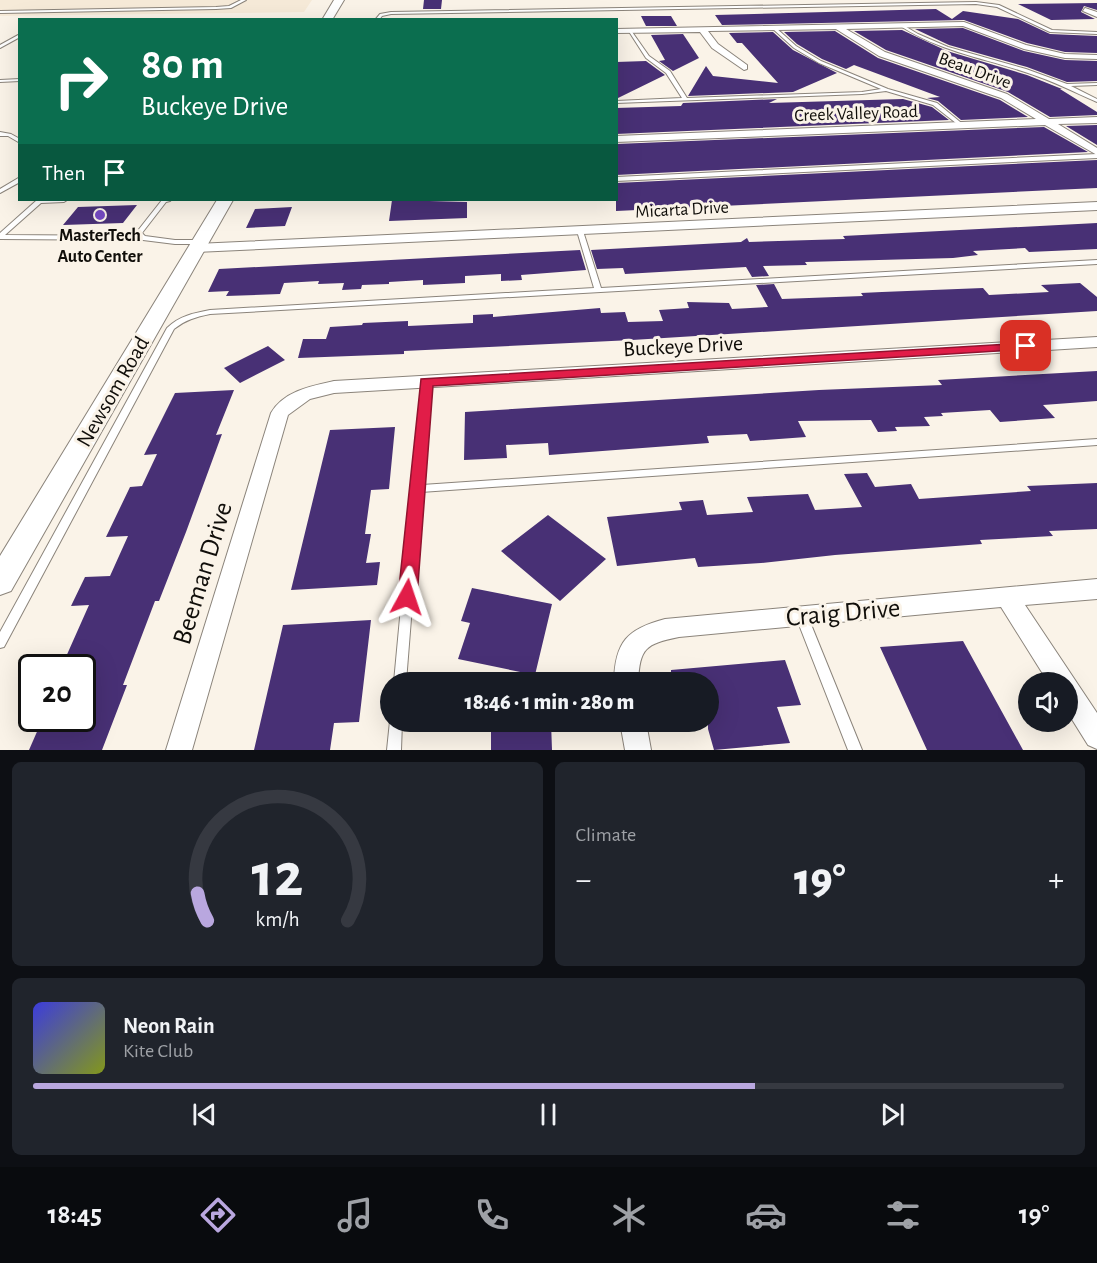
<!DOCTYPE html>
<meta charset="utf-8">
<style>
body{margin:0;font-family:"Alegreya Sans",sans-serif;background:#20242c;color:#f1f3f6;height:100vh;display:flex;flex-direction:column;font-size:22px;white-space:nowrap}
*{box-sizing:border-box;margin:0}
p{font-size:20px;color:#9ea1a6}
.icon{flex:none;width:33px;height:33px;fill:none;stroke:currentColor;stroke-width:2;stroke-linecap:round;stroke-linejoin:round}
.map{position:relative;height:750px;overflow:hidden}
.sheet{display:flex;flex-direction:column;gap:12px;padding:12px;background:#0d0f14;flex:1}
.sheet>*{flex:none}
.hud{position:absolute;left:18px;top:18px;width:600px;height:183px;border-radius:0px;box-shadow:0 6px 24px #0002;background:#0b6e4f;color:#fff;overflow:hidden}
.tools{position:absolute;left:1018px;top:672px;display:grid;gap:12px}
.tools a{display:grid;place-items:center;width:60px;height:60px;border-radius:50%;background:#171b24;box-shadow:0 6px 24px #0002;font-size:30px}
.speed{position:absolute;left:18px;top:654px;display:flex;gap:12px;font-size:30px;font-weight:700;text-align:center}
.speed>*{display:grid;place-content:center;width:78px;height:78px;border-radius:50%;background:#171b24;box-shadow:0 6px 24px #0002;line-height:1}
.speed .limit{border:3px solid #111;border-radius:9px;background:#fff;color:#111}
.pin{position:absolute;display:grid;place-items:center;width:51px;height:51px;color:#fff;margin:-26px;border-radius:12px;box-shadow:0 3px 9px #0006}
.me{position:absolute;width:66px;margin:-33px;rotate:5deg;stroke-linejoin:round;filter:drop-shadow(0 0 4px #0008)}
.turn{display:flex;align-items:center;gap:21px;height:126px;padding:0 24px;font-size:27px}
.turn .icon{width:78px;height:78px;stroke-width:2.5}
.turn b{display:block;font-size:42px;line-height:51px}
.then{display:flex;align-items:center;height:57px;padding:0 24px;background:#0003;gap:12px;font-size:22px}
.big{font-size:45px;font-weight:800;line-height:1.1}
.sheet .card{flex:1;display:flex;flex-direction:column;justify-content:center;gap:9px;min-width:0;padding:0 21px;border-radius:9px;background:#20242c}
.sheet .dial{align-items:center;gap:0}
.dial svg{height:156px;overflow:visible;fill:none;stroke:#363941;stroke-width:7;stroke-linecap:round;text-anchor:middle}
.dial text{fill:#f1f3f6;stroke:none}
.song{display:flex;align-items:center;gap:18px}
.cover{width:72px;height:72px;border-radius:9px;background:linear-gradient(135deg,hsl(240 70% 55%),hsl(70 70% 35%))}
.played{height:6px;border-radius:3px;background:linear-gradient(90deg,#b9a7df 70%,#363941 70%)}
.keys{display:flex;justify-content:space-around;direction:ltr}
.heat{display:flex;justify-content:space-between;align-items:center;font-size:33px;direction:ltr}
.sheet .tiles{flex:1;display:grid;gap:12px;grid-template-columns:1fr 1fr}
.card:last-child{grid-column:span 2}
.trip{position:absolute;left:380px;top:672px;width:339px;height:60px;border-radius:30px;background:#171b24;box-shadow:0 6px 24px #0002;font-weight:800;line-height:60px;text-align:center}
.tab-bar{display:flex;height:96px;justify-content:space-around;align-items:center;background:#090b0e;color:#9ea1a6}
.tab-bar .icon{width:42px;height:42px}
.tab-bar .active{color:#b9a7df}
.tab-bar b{font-size:27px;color:#f1f3f6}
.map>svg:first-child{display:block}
.built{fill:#f6ead8}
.building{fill:#483075}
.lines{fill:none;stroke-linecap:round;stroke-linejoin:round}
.lane-casing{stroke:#8b847b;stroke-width:2}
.street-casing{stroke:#8b847b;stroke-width:2}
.secondary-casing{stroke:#8b847b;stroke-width:2}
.lane{fill:#fff;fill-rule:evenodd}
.street{fill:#fff;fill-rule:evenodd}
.secondary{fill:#fff;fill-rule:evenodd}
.route{fill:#e11d48;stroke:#92132f;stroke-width:1.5}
.poi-dot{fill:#754ac2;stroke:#faf3e8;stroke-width:2}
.labels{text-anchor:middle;stroke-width:6;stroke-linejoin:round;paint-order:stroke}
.far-street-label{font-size:18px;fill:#100e0a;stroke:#faf3e8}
.far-poi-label{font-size:18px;font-weight:bold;fill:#100e0a;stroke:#faf3e8}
.street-label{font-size:22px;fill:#100e0a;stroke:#faf3e8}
.near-street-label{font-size:27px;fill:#100e0a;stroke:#faf3e8}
</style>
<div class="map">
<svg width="1097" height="750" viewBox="0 0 1097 750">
<rect width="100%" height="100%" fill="#faf3e8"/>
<path class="built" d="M0,0h312l-8,12 -304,4z"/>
<path class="building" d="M424,0h18l-1,9h-18z
M1097,3v7l-13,-4 -3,6 14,7 -44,1 -33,-16z
M936,9l16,10 11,-8 55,8 32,15 47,2v17l-32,-1 -38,-9 -63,-23 -242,5 -7,-10z
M641,16h30l6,10h-31z
M963,28l61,23 41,9 32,1v20l-30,1 -40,-15 -78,-22 -34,-16z
M902,30l45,21 80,24 35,14h-2l37,23v3l-47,2 -42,-25 -122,-42 -32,-19z
M835,31l43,27 122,42 28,17 -67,3 -23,-19 -11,-3 13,-1 -86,-32 -8,4 -24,-10 -25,-15 -13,-12z
M773,32l20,18 44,23 -44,19 -105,4 18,-30 7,10 65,7 -36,-40h-5l-8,-10z
M683,34l16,24 -26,13 -14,-10 6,-1 -14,-25z
M646,61l19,14 -49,24v-37z
M777,99l-8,4 134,-4 29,8 17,13 -333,14v-26l65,-2 2,-3z
M1097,125v20l-31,-19z
M1044,127l44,25 -472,23v-31z
M1097,160v28l-481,23v-28z
M392,200l75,2v16l-78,3z
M137,205l-14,18 -60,2 15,-18z
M292,207l-7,19 -39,2 9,-19z
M1097,223v26l-68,3 -4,-4 -52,3 5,4 -25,3 -148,4 2,3 -44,1 6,10 -17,1 -6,-10 -121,7 -2,-6 -26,1 -6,-19 150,-8 6,-4 2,4 96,-3 -2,-3z
M580,250l6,20 -65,5 1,5 -21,1v-7l-36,2v7l-42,2v-5l-34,2v2l-27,1 -1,4 -19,1 2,-7 -26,1 1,-3 -35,2 -4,11 -54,2 3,-5 -21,1 11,-23z
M1080,283l17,14v14l-465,29 -228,11v3l-106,4 5,-19h23l4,-12 32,-2 1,-2 45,-2v5l65,-3v-8l20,-1v3l107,-9 1,5 24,-1 3,10 35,-1 -4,-11 30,-2 -2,-6 42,1 3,6 36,-2 -12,-22 18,-1 8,15 81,-3 -2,-3 21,-1 101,-4 6,7 60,-3 -8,-7z
M268,346l17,14 -45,23 -16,-15z
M1097,371v30l-54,4 12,13 -55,4 -10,-12 -49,3 2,3 -19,1 6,9 -35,1 2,4 -19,1 -7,-12 -73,1 8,16 -56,4 -3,-7 -40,2 2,7 -160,12 -1,-12 -42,2 1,13 -43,2 1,-48 354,-22 123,-5 -4,-5z
M234,390l-18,45 6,-1 -36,98 -27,69h-4l-32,84h4l-25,65h-73l14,-32h39v-50h-21l28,-63 -18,1 14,-29 25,-1 18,-40 -22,1 24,-50 12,-1 15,-32 -13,1 31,-62z
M395,427l-6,62 -18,1 -6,44h6l-5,29 14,-1 -3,23 -86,5 39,-160z
M867,473l8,14 36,-3 8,15 112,-8 -4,-5 70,-3v46l-48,2 4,5 -73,4 2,4 -147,11 -74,8 -63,4 -3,-9 -78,8 -10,-49 75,-7 -3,-8 24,-2 4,15 46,-3 -6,-15 61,-3 7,16 47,-3 -18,-33z
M548,515l58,44 -46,42 -59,-50z
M472,588l80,16 -17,71 -77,-16 12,-36 -9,-2z
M371,620l-12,102 -25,1 -4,27h-76l29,-125z
M963,641l60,109h-96l-47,-103z
M785,660l16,45 -24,2 13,36 -76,7 -6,-21v-47h-37v-12z
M491,722h60l1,28h-61z"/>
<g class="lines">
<g class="lane-casing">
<path id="lane" d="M241,0h5l-15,8 -15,1 -216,4v-2l216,-4 13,-1z
M976,2l23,3 53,25 45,2v2l-47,-2 -53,-25 -21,-3 -585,10 -9,2 -3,4h-4l5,-6 11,-2z
M903,25l15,9 30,13 78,22 41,15 30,-1v2l-26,1 26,13v3c-23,-10 -44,-21 -69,-29 -44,-15 -86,-21 -126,-46z
M773,27h2l21,19 25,15 67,28 49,14 28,23 -4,1 -28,-22 -47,-14 -24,3 -246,9v-2l66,-3 -16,-25 -20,-15 -18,-28 2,-1 19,27 21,15 17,27 175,-6 19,-3 -62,-26 -25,-15 -21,-19z
M20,34v3l-20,11v-3z
M20,79v2l-20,1v-2z
M0,132l11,2 9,5v4l-12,-7h-8z
M1097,154v4l-481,23v-4z
M20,177v5l-20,11v-4z
M37,200h30l-3,2 -23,1 -36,32 133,1 -2,-3 26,-33h9l-1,1 -4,1 -24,31 3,3 30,4h25l3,2 -3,2h-25l-32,-4 -143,-1v-6z
M580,229l3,2 18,57 496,-28v4l-887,50c-14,3 -25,6 -36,15l-170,318 -4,1v-16l167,-304c12,-12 27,-15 43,-18l384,-22 -17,-57z
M426,379l4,3 -8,103 675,-46v6l-676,47 -15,190h-12l28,-300z
M802,612l4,1 2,4 54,133h-14l-52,-133 2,-4z
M390,721l12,1 -1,28h-14z"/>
</g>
<g class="street-casing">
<path id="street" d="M1085,8l12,4v5l-14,-6z
M964,22l62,23 39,9 32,1v4l-32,-1 -41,-9 -61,-23 -117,3 39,23 122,42 42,25 48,-2v6l-39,1 39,24v7l-52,-30 -429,17v-6l420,-17 -35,-21 -122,-42 -43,-27 -128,2 10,13 29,21v4l-3,1 -32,-22 -12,-16 -84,1v-4z
M1097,202v8l-901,42 -7,-4 7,-4z
M1097,337v10l-763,46 -24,6 -22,16 -96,335h-26l105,-337c13,-22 40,-27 63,-32z
M1097,579v20l-72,6 72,108v36l-9,-4 -20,-32v-31h-20l-47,-75 -322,30c-34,7 -39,11 -41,45h-24c1,-40 13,-53 51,-63z
M620,722h26l5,28h-26z"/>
</g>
<g class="secondary-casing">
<path id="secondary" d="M334,0h10l-12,20h-10z
M217,200h16l-222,391 -11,4v-39z"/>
</g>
<use href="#lane" class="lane"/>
<use href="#street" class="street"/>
<use href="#secondary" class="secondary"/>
</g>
<path class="route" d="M1026,343l4,1 2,2 -2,3 -597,37 -16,211 -3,5 -7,3 -6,-3 -3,-5 23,-218z"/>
<circle class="poi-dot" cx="100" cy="215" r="6"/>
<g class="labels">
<g class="far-street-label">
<text transform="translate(975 70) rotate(20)" y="6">Beau Drive</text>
<text transform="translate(856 113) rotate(-2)" y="6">Creek Valley Road</text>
<text transform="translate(682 209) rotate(-3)" y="6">Micarta Drive</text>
</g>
<g class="far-poi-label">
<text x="100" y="241">MasterTech<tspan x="100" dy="21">Auto Center</tspan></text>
</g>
<g class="street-label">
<text transform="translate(683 345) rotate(-3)" y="8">Buckeye Drive</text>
<text transform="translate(112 391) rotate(-60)" y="8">Newsom Road</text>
</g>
<g class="near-street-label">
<text transform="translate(202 573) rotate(-73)" y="9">Beeman Drive</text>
<text transform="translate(843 612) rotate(-5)" y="9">Craig Drive</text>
</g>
</g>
</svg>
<div class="tools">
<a><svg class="icon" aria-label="sound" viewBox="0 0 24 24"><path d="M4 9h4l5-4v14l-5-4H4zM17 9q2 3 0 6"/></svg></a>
</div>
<div class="speed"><div class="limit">20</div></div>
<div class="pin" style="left:1026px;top:346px;background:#d93025"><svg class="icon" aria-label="arrive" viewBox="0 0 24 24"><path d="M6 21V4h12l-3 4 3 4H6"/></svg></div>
<svg class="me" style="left:407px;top:597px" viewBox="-20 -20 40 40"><path d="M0-17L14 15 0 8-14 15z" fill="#e11d48" stroke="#fff" stroke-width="4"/></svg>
<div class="trip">18:46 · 1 min · 280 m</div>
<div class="hud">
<div class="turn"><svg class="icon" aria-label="right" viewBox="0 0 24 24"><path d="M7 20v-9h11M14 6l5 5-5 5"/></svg><div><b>80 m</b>Buckeye Drive</div></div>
<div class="then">Then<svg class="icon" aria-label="arrive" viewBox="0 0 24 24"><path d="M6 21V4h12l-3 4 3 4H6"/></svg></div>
</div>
</div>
<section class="sheet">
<div class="tiles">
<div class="card dial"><svg viewBox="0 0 100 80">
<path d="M14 69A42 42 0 1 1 86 69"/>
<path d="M14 69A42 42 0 0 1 9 55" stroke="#b9a7df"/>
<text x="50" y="56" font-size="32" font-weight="700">12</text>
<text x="50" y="72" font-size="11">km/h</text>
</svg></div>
<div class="card"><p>Climate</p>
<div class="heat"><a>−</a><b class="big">19°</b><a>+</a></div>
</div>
<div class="card">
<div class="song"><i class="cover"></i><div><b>Neon Rain</b><p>Kite Club</p></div></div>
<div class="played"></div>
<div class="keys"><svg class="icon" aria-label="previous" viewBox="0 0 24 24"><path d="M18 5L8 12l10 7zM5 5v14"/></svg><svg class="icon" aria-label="pause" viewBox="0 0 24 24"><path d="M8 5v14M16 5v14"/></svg><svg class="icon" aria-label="next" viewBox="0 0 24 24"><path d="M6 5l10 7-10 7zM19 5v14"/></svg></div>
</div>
</div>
</section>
<nav class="tab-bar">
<b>18:45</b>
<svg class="icon active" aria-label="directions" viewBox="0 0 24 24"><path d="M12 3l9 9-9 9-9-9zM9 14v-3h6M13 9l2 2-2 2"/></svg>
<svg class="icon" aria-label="music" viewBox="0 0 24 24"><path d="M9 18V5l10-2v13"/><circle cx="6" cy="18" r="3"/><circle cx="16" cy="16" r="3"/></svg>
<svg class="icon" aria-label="phone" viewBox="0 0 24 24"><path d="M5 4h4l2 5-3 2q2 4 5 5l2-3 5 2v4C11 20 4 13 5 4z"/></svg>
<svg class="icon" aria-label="climate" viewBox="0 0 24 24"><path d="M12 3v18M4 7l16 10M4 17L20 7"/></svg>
<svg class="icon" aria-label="car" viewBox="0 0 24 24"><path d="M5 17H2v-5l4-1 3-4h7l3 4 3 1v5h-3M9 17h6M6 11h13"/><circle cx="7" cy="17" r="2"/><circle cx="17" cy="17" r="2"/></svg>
<svg class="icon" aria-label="filters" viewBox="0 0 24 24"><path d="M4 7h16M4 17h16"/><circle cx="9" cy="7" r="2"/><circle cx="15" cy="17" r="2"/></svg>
<b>19°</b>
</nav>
